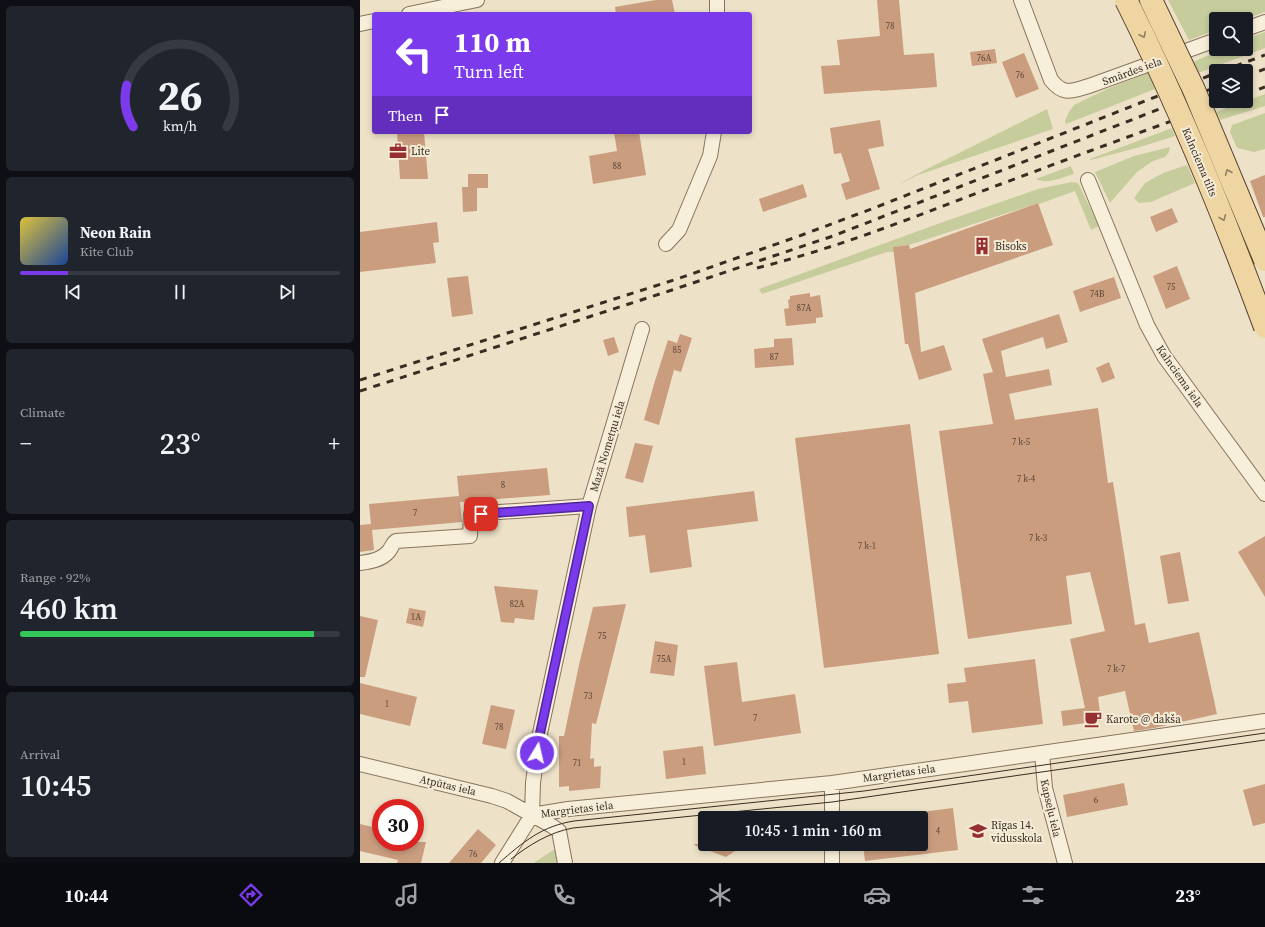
<!DOCTYPE html>
<meta charset="utf-8">
<style>
body{margin:0;font-family:"Source Serif 4",serif;background:#20242c;color:#f1f3f6;height:100vh;display:flex;flex-direction:column;font-size:15px;white-space:nowrap}
*{box-sizing:border-box;margin:0}
p{font-size:13px;color:#9ea1a6}
.icon{flex:none;width:22px;height:22px;fill:none;stroke:currentColor;stroke-width:2;stroke-linecap:round;stroke-linejoin:round}
.map{position:relative;flex:1;overflow:hidden}
.drawer{display:flex;flex-direction:column;gap:6px;padding:6px;background:#0d0f14;width:360px}
.drawer>*{flex:none}
.hud{position:absolute;left:12px;top:12px;width:380px;height:122px;border-radius:4px;box-shadow:0 2px 6px #0003;background:#7c3aed;color:#fff;overflow:hidden}
.buttons{position:absolute;left:849px;top:12px;display:grid;gap:8px}
.buttons a{display:grid;place-items:center;width:44px;height:44px;border-radius:4px;background:#171b24;box-shadow:0 2px 6px #0003;font-size:20px}
.speed{position:absolute;left:12px;top:799px;display:flex;gap:8px;font-size:20px;font-weight:700;text-align:center}
.speed>*{display:grid;place-content:center;width:52px;height:52px;border-radius:50%;background:#171b24;box-shadow:0 2px 6px #0003;line-height:1}
.speed .limit{border:6px solid #d22;background:#fff;color:#111}
.pin{position:absolute;display:grid;place-items:center;width:34px;height:34px;color:#fff;margin:-17px;border-radius:8px;box-shadow:0 2px 6px #0006}
.me{position:absolute;width:44px;margin:-22px;rotate:9deg;stroke-linejoin:round;filter:drop-shadow(0 0 3px #0008)}
.turn{display:flex;align-items:center;gap:14px;height:84px;padding:0 16px;font-size:18px}
.turn .icon{width:52px;height:52px;stroke-width:2.5}
.turn b{display:block;font-size:28px;line-height:34px}
.then{display:flex;align-items:center;height:38px;padding:0 16px;background:#0003;gap:8px;font-size:15px}
.big{font-size:30px;font-weight:600;line-height:1.1}
.drawer .tile{flex:1;display:flex;flex-direction:column;justify-content:center;gap:6px;min-width:0;padding:0 14px;border-radius:6px;background:#20242c}
.drawer .dial{align-items:center;gap:0}
.dial svg{height:104px;overflow:visible;fill:none;stroke:#363941;stroke-width:7;stroke-linecap:round;text-anchor:middle}
.dial text{fill:#f1f3f6;stroke:none}
.song{display:flex;align-items:center;gap:12px}
.cover{width:48px;height:48px;border-radius:6px;background:linear-gradient(135deg,hsl(50 70% 55%),hsl(220 70% 35%))}
.played{height:4px;border-radius:2px;background:linear-gradient(90deg,#7c3aed 15%,#363941 15%)}
.keys{display:flex;justify-content:space-around;direction:ltr}
.heat{display:flex;justify-content:space-between;align-items:center;font-size:22px;direction:ltr}
.charge{height:6px;border-radius:3px;background:linear-gradient(90deg,#34c759 92%,#363941 0)}
.trip{position:absolute;left:338px;top:811px;width:230px;height:40px;border-radius:4px;background:#171b24;box-shadow:0 2px 6px #0003;font-weight:600;line-height:40px;text-align:center}
.tabs{display:flex;height:64px;justify-content:space-around;align-items:center;background:#090b0e;color:#9ea1a6}
.tabs .icon{width:28px;height:28px}
.tabs .selected{color:#7c3aed}
.tabs b{font-size:18px;color:#f1f3f6}
main{display:flex;flex:1;min-height:0}
.map>svg:first-child{display:block}
.green{fill:#c7cc9c}
.building{fill:#ca9d7f}
.lines{fill:none;stroke-linecap:round;stroke-linejoin:round}
.street-casing{stroke:#89745d;stroke-width:16}
.street{stroke:#f8efdb;stroke-width:14}
.tram{stroke:#3a2c20;stroke-width:1}
.rail{stroke:#3a2c20;stroke-width:3;stroke-dasharray:7 7;stroke-linecap:butt}
.primary-bridge-casing{stroke:#574231;stroke-width:24;stroke-linecap:butt}
.primary-bridge{stroke:#efd5a2;stroke-width:22}
.oneway{stroke:#948061}
.route-casing{stroke:#51269a;stroke-width:10}
.route{stroke:#7c3aed;stroke-width:7}
.labels{text-anchor:middle;stroke-width:4;stroke-linejoin:round;paint-order:stroke}
.number-label{font-size:9px;fill:#5e4838}
.street-label{font-size:11px;fill:#3a2c20;stroke:#f5ecd7}
.poi-label{font-size:11px;fill:#3a2c20;stroke:#f5ecd7;text-anchor:start}
</style>
<main>
<section class="drawer">
<div class="tile dial"><svg viewBox="0 0 100 80">
<path d="M14 69A42 42 0 1 1 86 69"/>
<path d="M14 69A42 42 0 0 1 9 37" stroke="#7c3aed"/>
<text x="50" y="56" font-size="32" font-weight="700">26</text>
<text x="50" y="72" font-size="11">km/h</text>
</svg></div>
<div class="tile">
<div class="song"><i class="cover"></i><div><b>Neon Rain</b><p>Kite Club</p></div></div>
<div class="played"></div>
<div class="keys"><svg class="icon" aria-label="previous" viewBox="0 0 24 24"><path d="M18 5L8 12l10 7zM5 5v14"/></svg><svg class="icon" aria-label="pause" viewBox="0 0 24 24"><path d="M8 5v14M16 5v14"/></svg><svg class="icon" aria-label="next" viewBox="0 0 24 24"><path d="M6 5l10 7-10 7zM19 5v14"/></svg></div>
</div>
<div class="tile"><p>Climate</p>
<div class="heat"><a>−</a><b class="big">23°</b><a>+</a></div>
</div>
<div class="tile"><p>Range · 92%</p><b class="big">460 km</b><div class="charge"></div></div>
<div class="tile"><p>Arrival</p><b class="big">10:45</b></div>
</section>
<div class="map">
<svg width="905" height="863" viewBox="0 0 905 863">
<rect width="100%" height="100%" fill="#ede1c8"/>
<path class="green" d="M808,0h97v12l-20,7h-29v11l-27,10z
M905,32v16l-67,25 -5,-11 30,-13h23v-10z
M788,73l7,16 -89,35 -1,-3 4,-9 5,-7 35,-17z
M905,94v12l-45,14 -4,-8z
M687,109l6,20 -135,46 -21,10 24,-13z
M905,113v36l-11,3 -17,-4 -7,-16 2,-7z
M812,128l3,8 -35,11 -49,13 -1,-1z
M810,147l-1,5 -4,5 -12,4 -16,11 -27,31 -15,-31 39,-16z
M827,165l8,18 -44,19 -12,1 -5,-5 11,-15 18,-10z
M711,166l3,8c-11,3 -27,11 -38,5z
M712,182l6,1 21,43 -8,4 -16,-39 -36,13 -1,-1 -129,42 -15,2v5h-7l-125,42 -3,-5 184,-67 95,-33z
M195,849l2,14h-23l1,-1z"/>
<path class="building" d="M296,0h16l3,14h-59l-1,-7z
M517,0h22l5,55 30,-2 3,34 -57,4v-1l-56,4 -3,-28 19,-1 -3,-25 43,-4z
M635,49l2,14 -25,3 -2,-14z
M664,53l15,36 -23,9 -14,-36z
M520,120l4,26 -16,3 12,40 -34,11 -5,-16 9,-3 -9,-28 -7,1 -4,-26z
M37,132h27l4,47h-28z
M254,132h25l7,43 -53,9 -4,-28 28,-5z
M108,174h20v14h-11v23l-14,1 -1,-25h6z
M905,175v42h-2l-13,-36z
M443,184l4,13 -44,15 -4,-13z
M678,203l15,42 -138,48 6,59 23,-7 8,25 -33,10 -11,-36h-3l-12,-97 16,-2 1,4z
M812,208l6,14 -22,10 -6,-15z
M77,222l2,20 -6,1 3,20 -76,9v-40z
M817,266l13,33 -24,10 -13,-33z
M108,276l5,38 -21,3 -5,-39z
M754,277l7,21 -41,14 -7,-21z
M450,293v4l10,-2 3,22 -7,1v5l-30,3 -2,-17 5,-1 -1,-8 2,-1v-3z
M699,314l9,28 -22,7 -3,-12 -42,14 5,26 43,-8 3,16 -43,9 6,26 83,-12 10,75 5,-1 22,143 10,-2 4,20 50,-11 18,82 -63,14 -20,3 -9,-40 -27,6 3,24 -38,5 -2,-15 24,-3 -15,-69 35,-8 -15,-59 -24,4 6,48 -104,15 -29,-208 54,-7 -10,-50 10,-2 -11,-33z
M320,334l12,4 -11,34 -7,-2 -15,55 -15,-5 10,-36 14,-44 9,3z
M254,337l5,15 -11,4 -5,-16z
M432,338l2,27 -39,3 -1,-19 20,-2v-8z
M749,362l6,16 -13,5 -6,-15z
M550,424l29,230 -115,14 -29,-230z
M275,443l18,3 -10,37 -18,-5z
M187,468l3,27 -90,7 2,20 -90,8 2,20 -14,2v-27l11,-1 -2,-20 90,-8 -2,-20z
M394,491l4,30 -71,9 5,37 -42,6 -5,-38 -16,2 -3,-30z
M905,536v61l-27,-45z
M820,552l9,49 -21,3 -8,-48z
M134,586l44,4 -4,30 -19,-2 -1,5 -13,-1z
M266,604l-30,120 -4,-1 -2,36 4,-1v9l7,-1 -1,22 -31,3v-5l-10,1v-51h5l15,-71 14,-58z
M49,608l17,3 -3,16 -17,-4z
M0,616l18,4 -13,57h-5z
M295,641l23,4 -4,31 -24,-3z
M675,659l8,65 -71,9 -4,-32 -19,2 -2,-19 19,-2 -2,-14z
M377,662l5,40 53,-8 6,39 -87,13 -10,-80z
M0,683l57,14 -7,29 -50,-12z
M131,705l24,5 -9,39 -24,-5z
M343,746l3,28 -40,5 -3,-28z
M764,783l4,22 -61,12 -4,-22z
M905,784v39l-12,3 -10,-36z
M593,808l5,42 -93,11 -2,-17h58v-32z
M0,824l21,5v13h45l-5,21h-24l1,-3 -38,-9z
M118,829l18,16 -15,18h-32z
M335,844h50l-19,13 -32,-12z"/>
<g class="lines">
<g class="street-casing">
<path id="street" d="M661,0l30,80c13,16 20,11 38,6l127,-46
M49,14l68,-14
M357,14v-14
M0,24l14,-3
M886,29l19,-7
M728,180l59,145 17,31 101,138
M306,244l13,-14 31,-74 4,-24
M0,563c10,-1 22,-3 29,-12 3,-4 3,-7 7,-10l74,-5 1,-22 118,-8
M682,753l3,35 20,75
M0,764l132,32 15,5 45,25 7,5 6,32
M472,783v35
M172,815l36,-6 264,-26 433,-62
M142,863l30,-48 1,-32 6,-45 50,-232 53,-177
M472,863v-19"/>
</g>
<use href="#street" class="street"/>
<path class="tram" d="M151,859c18,-14 39,-27 62,-31l259,-26 433,-62
M139,863c24,-21 43,-37 75,-42l290,-30 401,-58"/>
<path class="rail" d="M862,71l43,-16
M886,76l19,-7
M886,94l19,-7
M397,268c76,-19 147,-47 220,-75 83,-31 166,-62 250,-92
M0,380l320,-102 122,-43 72,-27 342,-135
M0,391l312,-101 161,-54 383,-149"/>
<g class="primary-bridge-casing">
<path id="primary-bridge" d="M766,0c53,106 98,216 139,327
M791,0l43,90 71,170"/>
</g>
<use href="#primary-bridge" class="primary-bridge"/>
</g>
<defs><path id="oneway-chevron" d="M-2-3.5L2.5 0L-2 3.5" fill="none" stroke-width="1.6" stroke-linecap="round" stroke-linejoin="round"/></defs>
<g class="oneway">
<use href="#oneway-chevron" transform="translate(783 35) rotate(65)"/>
<use href="#oneway-chevron" transform="translate(868 172) rotate(-113)"/>
<use href="#oneway-chevron" transform="translate(863 218) rotate(68)"/>
</g>
<g class="lines">
<g class="route-casing">
<path id="route" d="M121,514l108,-8 -50,232 -2,15"/>
</g>
<use href="#route" class="route"/>
</g>
<defs>
<g id="office-bare" transform="scale(1.38)"><path d="M-6-3h4V-5.5h4V-3h4V5H-6ZM-1-4.5V-3h2v-1.5ZM-6 0V1H6V0Z" fill="#962f32" stroke="#f5ecd7" stroke-width="2.5" paint-order="stroke"/></g>
<g id="building-bare" transform="scale(1.38)"><path d="M-4-6H4V6H1V3H-1V6H-4ZM-2.5-4.3h1.7v1.8h-1.7ZM.8-4.3h1.7v1.8H.8ZM-2.5-1h1.7V.8h-1.7ZM.8-1h1.7V.8H.8Z" fill="#962f32" stroke="#f5ecd7" stroke-width="2.5" paint-order="stroke"/></g>
<g id="cafe-bare" transform="scale(1.38)"><path d="M-5.5-4.5H6V0H3Q3 3.5 0 3.5H-2.5Q-5.5 3.5-5.5 0ZM3-3.2v2h1.7v-2ZM-6 4.5H4V6H-6Z" fill="#962f32" stroke="#f5ecd7" stroke-width="2.5" paint-order="stroke"/></g>
<g id="school-bare" transform="scale(1.38)"><path d="M0-5L7-2L0 1L-7-2ZM-4 1L0 2.5L4 1V4Q0 6-4 4Z" fill="#962f32" stroke="#f5ecd7" stroke-width="2.5" paint-order="stroke"/></g>
</defs>
<g fill-rule="evenodd">
<use href="#office-bare" x="38" y="151"/>
<use href="#building-bare" x="622" y="246"/>
<use href="#cafe-bare" x="733" y="719"/>
<use href="#school-bare" x="618" y="831"/>
</g>
<g class="labels">
<g class="number-label">
<text x="530" y="29">78</text>
<text x="624" y="61">76A</text>
<text x="660" y="78">76</text>
<text x="257" y="169">88</text>
<text x="811" y="290">75</text>
<text x="737" y="297">74B</text>
<text x="444" y="311">87A</text>
<text x="317" y="353">85</text>
<text x="414" y="360">87</text>
<text x="661" y="445">7 k-5</text>
<text x="666" y="482">7 k-4</text>
<text x="143" y="488">8</text>
<text x="55" y="516">7</text>
<text x="678" y="541">7 k-3</text>
<text x="507" y="549">7 k-1</text>
<text x="157" y="607">82A</text>
<text x="56" y="620">1A</text>
<text x="242" y="639">75</text>
<text x="304" y="662">75A</text>
<text x="756" y="672">7 k-7</text>
<text x="228" y="699">73</text>
<text x="27" y="707">1</text>
<text x="395" y="721">7</text>
<text x="139" y="730">78</text>
<text x="324" y="765">1</text>
<text x="217" y="766">71</text>
<text x="736" y="803">6</text>
<text x="578" y="834">4</text>
<text x="113" y="857">76</text>
</g>
<g class="street-label">
<text transform="translate(772 71) rotate(-20)" y="4">Smārdes iela</text>
<text transform="translate(840 162) rotate(67)" y="4">Kalnciema tilts</text>
<text transform="translate(820 376) rotate(55)" y="4">Kalnciema iela</text>
<text transform="translate(247 446) rotate(-73)" y="4">Mazā Nometņu iela</text>
<text transform="translate(539 773) rotate(-8)" y="4">Margrietas iela</text>
<text transform="translate(88 785) rotate(13)" y="4">Atpūtas iela</text>
<text transform="translate(691 808) rotate(77)" y="4">Kapseļu iela</text>
<text transform="translate(217 809) rotate(-7)" y="4">Margrietas iela</text>
</g>
<g class="poi-label">
<text x="51" y="155">Lite</text>
<text x="635" y="250">Bisoks</text>
<text x="746" y="723">Karote @ dakša</text>
<text x="631" y="829">Rīgas 14.<tspan x="631" dy="13">vidusskola</tspan></text>
</g>
</g>
</svg>
<div class="buttons">
<a><svg class="icon" aria-label="search" viewBox="0 0 24 24"><circle cx="10" cy="10" r="6"/><path d="M15 15l6 6"/></svg></a>
<a><svg class="icon" aria-label="layers" viewBox="0 0 24 24"><path d="M12 4l9 5-9 5-9-5zM3 14l9 5 9-5"/></svg></a>
</div>
<div class="speed"><div class="limit">30</div></div>
<div class="pin" style="left:121px;top:514px;background:#d93025"><svg class="icon" aria-label="arrive" viewBox="0 0 24 24"><path d="M6 21V4h12l-3 4 3 4H6"/></svg></div>
<svg class="me" style="left:177px;top:753px" viewBox="-20 -20 40 40"><circle r="17" fill="#7c3aed" stroke="#fff" stroke-width="3"/><path d="M0-11L8 9 0 5-8 9z" fill="#fff"/></svg>
<div class="trip">10:45 · 1 min · 160 m</div>
<div class="hud">
<div class="turn"><svg class="icon" aria-label="left" viewBox="0 0 24 24"><path d="M17 20v-9H6M10 6l-5 5 5 5"/></svg><div><b>110 m</b>Turn left</div></div>
<div class="then">Then<svg class="icon" aria-label="arrive" viewBox="0 0 24 24"><path d="M6 21V4h12l-3 4 3 4H6"/></svg></div>
</div>
</div>
</main>
<nav class="tabs">
<b>10:44</b>
<svg class="icon selected" aria-label="directions" viewBox="0 0 24 24"><path d="M12 3l9 9-9 9-9-9zM9 14v-3h6M13 9l2 2-2 2"/></svg>
<svg class="icon" aria-label="music" viewBox="0 0 24 24"><path d="M9 18V5l10-2v13"/><circle cx="6" cy="18" r="3"/><circle cx="16" cy="16" r="3"/></svg>
<svg class="icon" aria-label="phone" viewBox="0 0 24 24"><path d="M5 4h4l2 5-3 2q2 4 5 5l2-3 5 2v4C11 20 4 13 5 4z"/></svg>
<svg class="icon" aria-label="climate" viewBox="0 0 24 24"><path d="M12 3v18M4 7l16 10M4 17L20 7"/></svg>
<svg class="icon" aria-label="car" viewBox="0 0 24 24"><path d="M5 17H2v-5l4-1 3-4h7l3 4 3 1v5h-3M9 17h6M6 11h13"/><circle cx="7" cy="17" r="2"/><circle cx="17" cy="17" r="2"/></svg>
<svg class="icon" aria-label="filters" viewBox="0 0 24 24"><path d="M4 7h16M4 17h16"/><circle cx="9" cy="7" r="2"/><circle cx="15" cy="17" r="2"/></svg>
<b>23°</b>
</nav>
